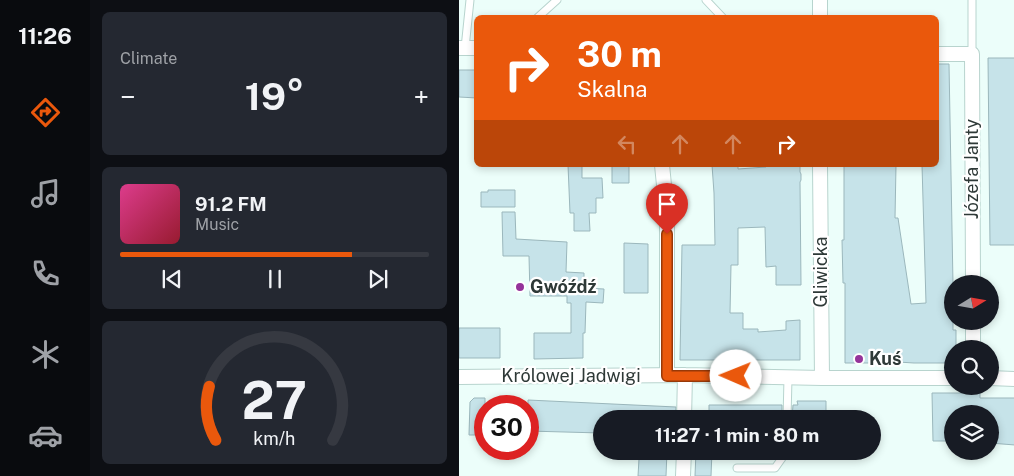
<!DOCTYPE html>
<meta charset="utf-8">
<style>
body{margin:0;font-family:"Public Sans",sans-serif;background:#242831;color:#f1f3f6;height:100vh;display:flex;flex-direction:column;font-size:19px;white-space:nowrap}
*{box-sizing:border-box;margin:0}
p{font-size:16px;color:#9ea1a6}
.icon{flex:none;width:28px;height:28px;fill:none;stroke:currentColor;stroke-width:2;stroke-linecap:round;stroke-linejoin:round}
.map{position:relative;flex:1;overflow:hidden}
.drawer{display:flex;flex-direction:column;gap:12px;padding:12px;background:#0d0f14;width:369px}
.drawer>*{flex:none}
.guide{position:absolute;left:15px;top:15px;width:465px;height:152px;border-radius:8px;box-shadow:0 2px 8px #0003;background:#ea580c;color:#fff;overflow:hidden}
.needle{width:32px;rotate:79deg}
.tools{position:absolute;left:485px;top:275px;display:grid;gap:10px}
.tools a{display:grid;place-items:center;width:55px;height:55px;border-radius:50%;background:#171b24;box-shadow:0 2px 8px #0003;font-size:25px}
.speed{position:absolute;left:15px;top:395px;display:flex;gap:10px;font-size:25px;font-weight:700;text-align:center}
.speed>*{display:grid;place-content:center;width:65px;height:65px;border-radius:50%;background:#171b24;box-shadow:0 2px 8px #0003;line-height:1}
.speed .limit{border:8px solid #d22;background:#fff;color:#111}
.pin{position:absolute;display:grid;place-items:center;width:42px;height:42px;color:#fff;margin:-51px -21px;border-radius:50% 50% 50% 0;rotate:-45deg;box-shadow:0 0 5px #0007}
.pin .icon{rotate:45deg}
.me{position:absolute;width:55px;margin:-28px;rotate:271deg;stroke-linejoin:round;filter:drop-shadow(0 0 4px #0008)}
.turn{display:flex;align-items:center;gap:18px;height:105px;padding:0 20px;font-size:22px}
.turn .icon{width:65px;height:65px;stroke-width:2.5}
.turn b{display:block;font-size:35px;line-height:42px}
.lanes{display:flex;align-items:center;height:48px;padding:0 20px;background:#0003;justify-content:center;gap:25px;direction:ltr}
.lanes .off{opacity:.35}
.big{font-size:38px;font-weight:700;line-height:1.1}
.drawer .tile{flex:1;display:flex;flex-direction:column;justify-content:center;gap:8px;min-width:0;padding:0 18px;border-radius:8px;background:#242831}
.drawer .dial{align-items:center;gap:0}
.dial svg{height:130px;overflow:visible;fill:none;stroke:#363941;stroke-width:7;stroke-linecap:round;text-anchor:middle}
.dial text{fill:#f1f3f6;stroke:none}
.song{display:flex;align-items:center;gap:15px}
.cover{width:60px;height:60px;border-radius:8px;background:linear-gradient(135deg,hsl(330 70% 55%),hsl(350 70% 35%))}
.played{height:5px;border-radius:2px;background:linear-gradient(90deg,#ea580c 75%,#363941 75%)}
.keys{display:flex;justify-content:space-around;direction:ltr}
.heat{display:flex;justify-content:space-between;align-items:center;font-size:28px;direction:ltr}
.trip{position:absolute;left:134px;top:410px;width:288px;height:50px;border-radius:25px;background:#171b24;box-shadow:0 2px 8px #0003;font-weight:700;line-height:50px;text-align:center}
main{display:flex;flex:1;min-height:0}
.dock{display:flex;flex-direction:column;width:90px;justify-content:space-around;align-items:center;background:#090b0e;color:#9ea1a6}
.dock .icon{width:35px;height:35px}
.dock .active{color:#ea580c}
.dock b{font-size:22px;color:#f1f3f6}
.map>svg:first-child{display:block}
.building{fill:#c6e3e9;stroke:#9bb7bc}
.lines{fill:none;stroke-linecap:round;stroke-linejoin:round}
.lane-casing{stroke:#b8d4ce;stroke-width:9}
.street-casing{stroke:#b8d4ce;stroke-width:16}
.lane{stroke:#fff;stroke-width:7}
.street{stroke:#fff;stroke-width:14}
.route-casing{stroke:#983908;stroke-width:12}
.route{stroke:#ea580c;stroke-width:9}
.poi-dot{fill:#95339a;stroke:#fff;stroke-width:2}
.labels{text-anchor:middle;stroke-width:4.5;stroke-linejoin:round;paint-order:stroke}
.street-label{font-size:18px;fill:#2e3937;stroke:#fff}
.poi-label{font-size:18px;font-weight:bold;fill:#2e3937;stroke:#fff;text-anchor:start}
</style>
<main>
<nav class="dock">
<b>11:26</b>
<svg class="icon active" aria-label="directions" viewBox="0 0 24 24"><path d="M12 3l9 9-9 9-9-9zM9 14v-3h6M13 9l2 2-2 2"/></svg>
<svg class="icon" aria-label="music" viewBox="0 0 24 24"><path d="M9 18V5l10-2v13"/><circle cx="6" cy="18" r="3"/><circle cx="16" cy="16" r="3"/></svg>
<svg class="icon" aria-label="phone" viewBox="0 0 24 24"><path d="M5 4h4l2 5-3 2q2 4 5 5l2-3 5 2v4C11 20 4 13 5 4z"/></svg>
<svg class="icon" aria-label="climate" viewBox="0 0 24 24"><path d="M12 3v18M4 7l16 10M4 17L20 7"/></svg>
<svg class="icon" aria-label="car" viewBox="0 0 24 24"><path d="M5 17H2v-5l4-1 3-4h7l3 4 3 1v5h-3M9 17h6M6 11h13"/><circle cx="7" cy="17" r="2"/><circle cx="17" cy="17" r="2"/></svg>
</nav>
<section class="drawer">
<div class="tile"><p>Climate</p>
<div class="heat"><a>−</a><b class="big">19°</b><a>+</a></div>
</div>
<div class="tile">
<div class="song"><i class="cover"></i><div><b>91.2 FM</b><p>Music</p></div></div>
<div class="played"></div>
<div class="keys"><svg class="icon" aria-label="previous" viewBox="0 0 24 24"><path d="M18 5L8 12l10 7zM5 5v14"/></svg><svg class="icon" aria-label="pause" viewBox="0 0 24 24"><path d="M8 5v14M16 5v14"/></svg><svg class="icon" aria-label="next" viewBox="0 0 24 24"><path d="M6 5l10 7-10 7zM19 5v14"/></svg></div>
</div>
<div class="tile dial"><svg viewBox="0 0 100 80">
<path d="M14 69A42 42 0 1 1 86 69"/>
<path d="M14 69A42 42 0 0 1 10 36" stroke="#ea580c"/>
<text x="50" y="56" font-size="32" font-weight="700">27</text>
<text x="50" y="72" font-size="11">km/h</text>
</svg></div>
</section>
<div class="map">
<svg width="556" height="476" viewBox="0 0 556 476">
<rect width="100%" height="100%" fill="#ecfefa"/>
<path class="building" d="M529,58h27v187h-25z
M478,64h12l4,220v46h3v19h-3v14h-39l-16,-1h-20v1h-33v-80h-2l-1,-43h2v-75h52l-1,53h3l13,86 15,-1 -4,-138h15z
M0,70h18v28l-18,-1z
M109,165h14v13h20l1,20h-7v15h-7l1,18h-16v-18h-4z
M153,165h17v18h-17z
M253,165h26v4l28,-2v-2h34v7l1,2v6l-1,2 1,103h-25v-19l-10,1 -1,-40 -27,1v37h-7l-1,48h13v16h15v3l28,-2v-9l14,-1v40h-120l2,-115h33l-1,-52z
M29,190h27v17h-34v-15h7z
M43,212h13l1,27 51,3 -1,30 18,1v15l20,1 -1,14 -17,-1 -1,31h-2v25l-49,1v-26h37v-30h-4v-7h-37l-1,-40h-26z
M165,243l24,1v49h-24z
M0,328h41v30h-41z
M473,393h48v5h35v47l-25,-2v-29h-37v27h-20z
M15,398h11v37h-16l1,-33z
M69,400l148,7 -1,12h-74v14l-73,-2z
M338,401h29v18h-34l1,-14h5z
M250,405h73v14h-73z
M182,451h26l-1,25h-28l1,-17h2z
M237,451h16l-1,25h-16z"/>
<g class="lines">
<g class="lane-casing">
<path id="lane" d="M247,0l17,18
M78,18l20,-18
M6,48l5,-48
M513,54v-54
M328,419l1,-41
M278,468h38l12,-17"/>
</g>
<g class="street-casing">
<path id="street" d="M361,18v-18
M0,48h18
M478,54h35l1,230
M203,165l5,50v160
M361,165l2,213
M514,321v28
M0,377l226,-2 137,3h131
M531,378l25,1
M225,419l1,-44
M224,476l1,-25"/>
</g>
<use href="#lane" class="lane"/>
<use href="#street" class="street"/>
</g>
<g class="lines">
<g class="route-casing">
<path id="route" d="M208,234v142h69"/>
</g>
<use href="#route" class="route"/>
</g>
<g class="poi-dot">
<circle cx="61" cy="287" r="5"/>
<circle cx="400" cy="359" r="5"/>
</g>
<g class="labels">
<g class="street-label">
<text transform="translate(513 169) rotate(-90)" y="6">Józefa Janty</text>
<text transform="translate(362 272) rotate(-90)" y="6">Gliwicka</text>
<text x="112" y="382">Królowej Jadwigi</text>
</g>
<g class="poi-label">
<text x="71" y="293">Gwóźdź</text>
<text x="410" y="365">Kuś</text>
</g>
</g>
</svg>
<div class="tools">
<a><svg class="needle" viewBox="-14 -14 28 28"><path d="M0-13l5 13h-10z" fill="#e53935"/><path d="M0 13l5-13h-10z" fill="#9ea1a6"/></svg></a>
<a><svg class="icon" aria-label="search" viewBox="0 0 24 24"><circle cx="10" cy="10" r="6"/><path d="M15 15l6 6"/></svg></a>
<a><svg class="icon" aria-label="layers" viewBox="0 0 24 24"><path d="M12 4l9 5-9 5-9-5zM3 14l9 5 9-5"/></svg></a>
</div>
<div class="speed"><div class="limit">30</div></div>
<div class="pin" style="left:208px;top:234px;background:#d93025"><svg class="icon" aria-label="arrive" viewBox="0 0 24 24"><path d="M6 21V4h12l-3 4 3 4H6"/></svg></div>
<svg class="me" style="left:277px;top:376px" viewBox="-20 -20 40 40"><circle r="19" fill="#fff"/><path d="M0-13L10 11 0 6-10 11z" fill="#ea580c"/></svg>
<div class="trip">11:27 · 1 min · 80 m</div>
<div class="guide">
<div class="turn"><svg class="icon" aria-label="right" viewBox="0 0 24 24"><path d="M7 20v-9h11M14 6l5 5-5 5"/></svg><div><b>30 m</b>Skalna</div></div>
<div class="lanes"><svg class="icon off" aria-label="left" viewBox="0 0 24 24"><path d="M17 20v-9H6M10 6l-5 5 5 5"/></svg><svg class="icon off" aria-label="ahead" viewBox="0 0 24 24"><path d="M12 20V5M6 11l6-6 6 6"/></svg><svg class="icon off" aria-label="ahead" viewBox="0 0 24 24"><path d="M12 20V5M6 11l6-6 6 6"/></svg><svg class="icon" aria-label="right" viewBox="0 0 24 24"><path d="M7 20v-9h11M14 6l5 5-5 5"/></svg></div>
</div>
</div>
</main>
